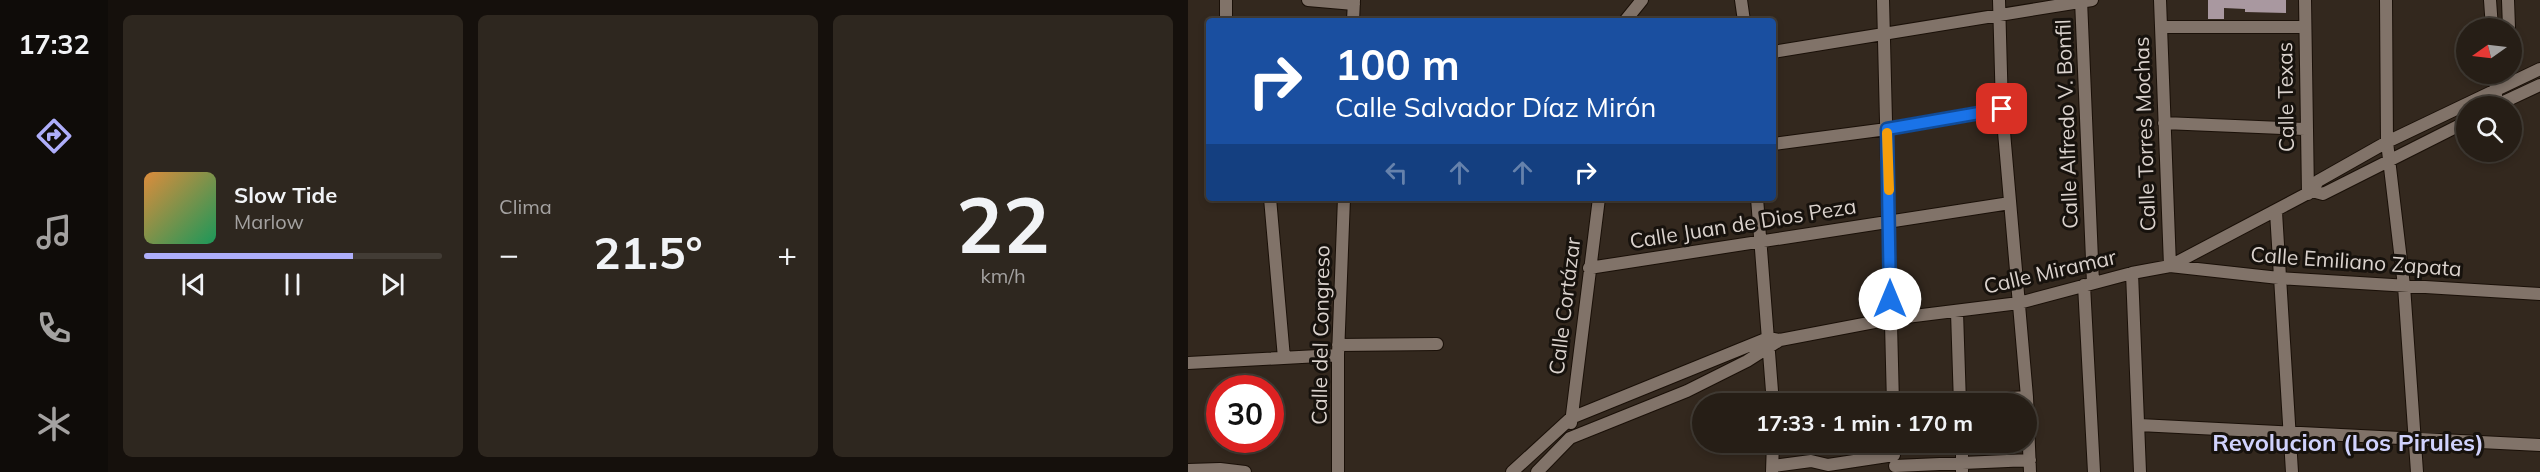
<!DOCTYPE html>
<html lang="es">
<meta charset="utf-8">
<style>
body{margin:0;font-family:Mulish,sans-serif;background:#2e271f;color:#f1f3f6;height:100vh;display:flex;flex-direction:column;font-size:22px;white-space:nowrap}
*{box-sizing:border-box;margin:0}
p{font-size:20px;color:#a4a2a1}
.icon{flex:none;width:33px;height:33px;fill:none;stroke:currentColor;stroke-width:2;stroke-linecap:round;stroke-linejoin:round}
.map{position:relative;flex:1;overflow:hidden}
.sheet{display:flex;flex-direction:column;gap:15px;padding:15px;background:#15100c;width:1080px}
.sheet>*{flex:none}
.hud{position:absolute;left:18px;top:18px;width:570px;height:183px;border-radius:6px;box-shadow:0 3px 9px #0003,0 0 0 2px #423c35;background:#1a4fa0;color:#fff;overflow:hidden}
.needle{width:39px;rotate:256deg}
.buttons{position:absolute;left:1268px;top:18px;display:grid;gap:12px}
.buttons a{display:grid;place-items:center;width:66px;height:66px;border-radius:50%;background:#261e16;box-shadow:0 3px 9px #0003,0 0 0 2px #423c35;font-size:30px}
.speed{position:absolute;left:18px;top:375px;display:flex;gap:12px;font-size:30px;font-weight:700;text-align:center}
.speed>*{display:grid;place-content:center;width:78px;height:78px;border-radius:50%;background:#261e16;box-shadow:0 3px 9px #0003,0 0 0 2px #423c35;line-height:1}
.speed .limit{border:9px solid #d22;background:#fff;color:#111}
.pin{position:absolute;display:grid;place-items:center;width:51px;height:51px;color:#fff;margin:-26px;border-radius:12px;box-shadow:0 3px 9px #0006}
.me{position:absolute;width:66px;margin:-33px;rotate:0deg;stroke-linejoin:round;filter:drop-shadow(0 0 4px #0008)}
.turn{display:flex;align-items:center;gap:21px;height:126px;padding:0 30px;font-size:27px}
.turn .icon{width:78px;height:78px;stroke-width:2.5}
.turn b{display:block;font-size:42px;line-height:51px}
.lanes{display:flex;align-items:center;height:57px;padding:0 30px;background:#0003;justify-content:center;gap:30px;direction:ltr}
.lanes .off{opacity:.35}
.big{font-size:45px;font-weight:700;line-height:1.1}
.sheet .widget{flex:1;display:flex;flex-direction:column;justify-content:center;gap:9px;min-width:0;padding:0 21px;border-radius:9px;background:#2e271f}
.sheet .dial{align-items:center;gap:0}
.dial b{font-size:78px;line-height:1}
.song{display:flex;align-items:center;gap:18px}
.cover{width:72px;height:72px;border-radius:9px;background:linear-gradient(135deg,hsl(30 70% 55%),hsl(150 70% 35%))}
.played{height:6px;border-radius:3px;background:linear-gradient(90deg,#aeaefa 70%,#423c35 70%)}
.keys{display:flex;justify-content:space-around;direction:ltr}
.heat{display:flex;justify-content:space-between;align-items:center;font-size:33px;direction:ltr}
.sheet .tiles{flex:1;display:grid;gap:15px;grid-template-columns:repeat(3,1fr)}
.trip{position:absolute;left:504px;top:393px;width:345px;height:60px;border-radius:30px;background:#261e16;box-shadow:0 3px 9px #0003,0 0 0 2px #423c35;font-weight:700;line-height:60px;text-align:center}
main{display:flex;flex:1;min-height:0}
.dock{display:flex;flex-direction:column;width:108px;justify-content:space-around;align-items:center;background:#0f0c09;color:#a4a2a1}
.dock .icon{width:42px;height:42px}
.dock .on{color:#aeaefa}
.dock b{font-size:27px;color:#f1f3f6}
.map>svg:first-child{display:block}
.building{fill:#a998a0}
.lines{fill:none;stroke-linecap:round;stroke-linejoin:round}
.minor-casing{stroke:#1a1008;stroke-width:14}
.minor{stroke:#817369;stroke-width:12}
.route-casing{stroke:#114b97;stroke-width:15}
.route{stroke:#1a73e8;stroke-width:10}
.slow{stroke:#f59e0b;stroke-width:10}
.labels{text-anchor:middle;stroke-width:6;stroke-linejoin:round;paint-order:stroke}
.street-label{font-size:21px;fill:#dad2cd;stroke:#17120d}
.quarter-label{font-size:24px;font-weight:bold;fill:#d0d2fd;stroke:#17120d}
</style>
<main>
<nav class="dock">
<b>17:32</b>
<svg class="icon on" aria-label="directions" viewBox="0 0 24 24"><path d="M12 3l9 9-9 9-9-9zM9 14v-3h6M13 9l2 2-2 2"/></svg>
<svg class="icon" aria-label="music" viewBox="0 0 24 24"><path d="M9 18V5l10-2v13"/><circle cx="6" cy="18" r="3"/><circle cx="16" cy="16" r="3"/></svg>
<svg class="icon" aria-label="phone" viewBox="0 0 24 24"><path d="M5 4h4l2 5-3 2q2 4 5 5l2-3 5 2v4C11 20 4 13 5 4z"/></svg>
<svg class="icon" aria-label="climate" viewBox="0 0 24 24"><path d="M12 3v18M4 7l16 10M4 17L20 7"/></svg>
</nav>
<section class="sheet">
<div class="tiles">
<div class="widget">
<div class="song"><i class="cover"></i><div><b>Slow Tide</b><p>Marlow</p></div></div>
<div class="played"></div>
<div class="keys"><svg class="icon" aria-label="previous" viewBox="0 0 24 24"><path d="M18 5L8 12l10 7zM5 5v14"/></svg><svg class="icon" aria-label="pause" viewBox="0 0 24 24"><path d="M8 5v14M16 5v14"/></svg><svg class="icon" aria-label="next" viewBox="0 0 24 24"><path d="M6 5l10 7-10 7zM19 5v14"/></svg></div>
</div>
<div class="widget"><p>Clima</p>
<div class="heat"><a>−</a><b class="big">21.5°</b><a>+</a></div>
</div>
<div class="widget dial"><b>22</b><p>km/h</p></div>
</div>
</section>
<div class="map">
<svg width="1352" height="472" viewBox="0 0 1352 472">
<rect width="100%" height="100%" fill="#33281e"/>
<path class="building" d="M1020,0h78v13l-41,-1v-3l-21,-1v11h-16z"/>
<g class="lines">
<g class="minor-casing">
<path id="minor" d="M38,0v21
M120,0l46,4
M553,0l3,21
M695,0l10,404
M811,0l3,109 25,288 3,75
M893,0l12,283
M972,0l10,266 109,12 261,16
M1117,0l3,194
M1198,0l1,142 17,144 13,186
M1302,0l2,28
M1320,0l1,28
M165,21l1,-21
M437,21l17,-21
M973,27h144
M585,52l319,-52
M1307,74l1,22
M1307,106l45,-21
M976,123l141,6
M585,144l114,-15 115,-20
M1124,191l11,3 143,-72
M82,198l14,160
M569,198l16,206
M1088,212l16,260
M401,268l421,-65
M944,273l8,199
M896,285l10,187
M769,312l3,92
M150,345l99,-1
M0,363l150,-8
M720,404l119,-7
M383,423l28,-225
M951,425l401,20
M774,442v29
M585,466l38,-5 17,4 66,-10
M707,466l135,-6
M0,470l32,-1 25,3
M150,472v-117l6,-157
M324,472l59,-54 197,-80 12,2 110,-21 129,-16 113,-30 38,-7 142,-75 6,-10 69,-39 153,-73
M349,472l33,-34 117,-47 60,-30 33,-21
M584,472l1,-30"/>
</g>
<use href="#minor" class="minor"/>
</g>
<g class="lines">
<g class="route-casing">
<path id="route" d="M702,299l-3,-170 115,-20"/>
</g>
<use href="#route" class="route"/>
<path class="slow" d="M699,133l2,57"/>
</g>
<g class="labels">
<g class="street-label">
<text transform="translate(1098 97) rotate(-91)" y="7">Calle Texas</text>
<text transform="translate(879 124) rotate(-92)" y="7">Calle Alfredo V. Bonfil</text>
<text transform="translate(957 134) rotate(-92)" y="7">Calle Torres Mochas</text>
<text transform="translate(555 224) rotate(-9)" y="7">Calle Juan de Dios Peza</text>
<text transform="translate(1168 262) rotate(4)" y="7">Calle Emiliano Zapata</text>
<text transform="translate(862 272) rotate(-13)" y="7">Calle Miramar</text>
<text transform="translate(377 306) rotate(-83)" y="7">Calle Cortázar</text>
<text transform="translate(133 335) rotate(-89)" y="7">Calle del Congreso</text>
</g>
<g class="quarter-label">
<text x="1160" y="451">Revolucion (Los Pirules)</text>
</g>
</g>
</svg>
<div class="buttons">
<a><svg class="needle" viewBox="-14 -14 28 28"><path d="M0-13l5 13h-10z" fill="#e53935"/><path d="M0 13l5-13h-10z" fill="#a4a2a1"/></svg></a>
<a><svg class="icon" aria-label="search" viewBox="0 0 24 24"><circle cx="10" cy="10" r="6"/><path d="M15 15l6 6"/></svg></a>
</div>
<div class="speed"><div class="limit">30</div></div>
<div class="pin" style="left:814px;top:109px;background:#d93025"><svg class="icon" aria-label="arrive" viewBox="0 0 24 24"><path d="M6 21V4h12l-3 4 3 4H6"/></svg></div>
<svg class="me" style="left:702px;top:299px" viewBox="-20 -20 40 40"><circle r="19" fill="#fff"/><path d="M0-13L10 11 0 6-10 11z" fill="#1a73e8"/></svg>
<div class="trip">17:33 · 1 min · 170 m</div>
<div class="hud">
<div class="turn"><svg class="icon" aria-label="right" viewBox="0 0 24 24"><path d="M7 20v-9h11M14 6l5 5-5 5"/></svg><div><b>100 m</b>Calle Salvador Díaz Mirón</div></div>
<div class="lanes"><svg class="icon off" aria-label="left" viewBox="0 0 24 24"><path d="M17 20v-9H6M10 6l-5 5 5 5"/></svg><svg class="icon off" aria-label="ahead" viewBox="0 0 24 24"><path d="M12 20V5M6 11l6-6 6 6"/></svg><svg class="icon off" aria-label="ahead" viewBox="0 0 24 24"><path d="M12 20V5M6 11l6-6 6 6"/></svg><svg class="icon" aria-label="right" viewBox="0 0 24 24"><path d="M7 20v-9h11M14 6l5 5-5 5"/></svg></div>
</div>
</div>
</main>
